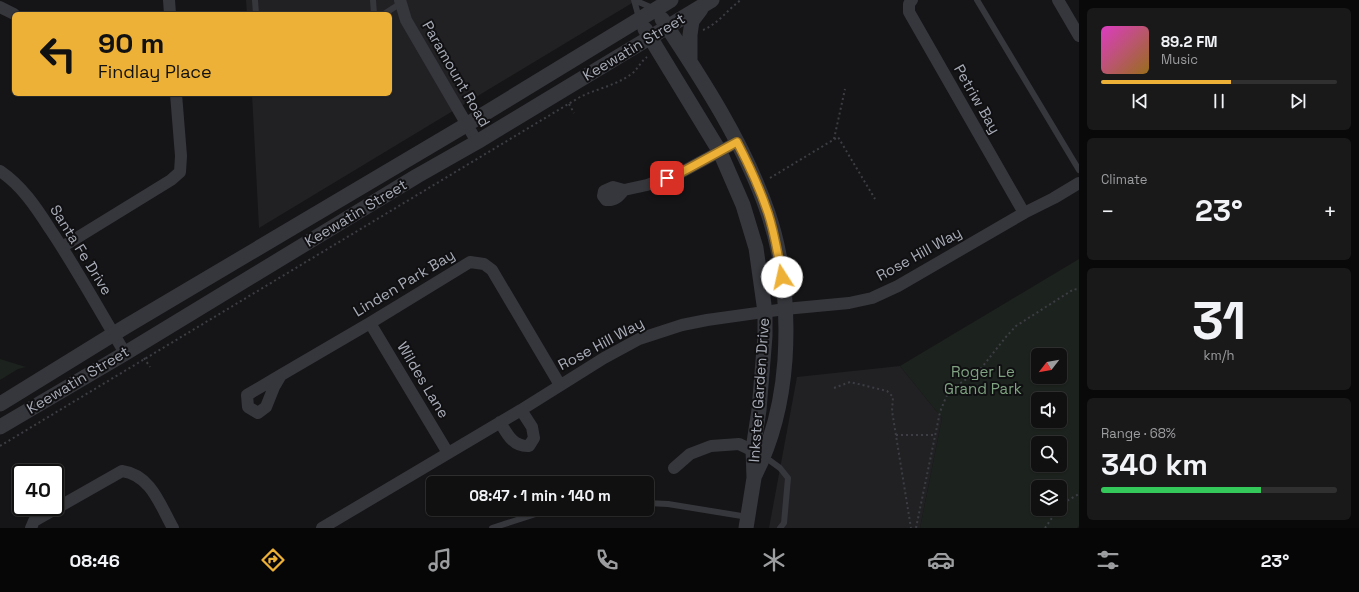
<!DOCTYPE html>
<meta charset="utf-8">
<style>
body{margin:0;font-family:"Space Grotesk",sans-serif;background:#19191a;color:#f1f3f6;height:100vh;display:flex;flex-direction:column;font-size:15px;white-space:nowrap}
*{box-sizing:border-box;margin:0}
p{font-size:13px;color:#9c9d9f}
.icon{flex:none;width:22px;height:22px;fill:none;stroke:currentColor;stroke-width:2;stroke-linecap:round;stroke-linejoin:round}
.map{position:relative;flex:1;overflow:hidden}
.details{display:flex;flex-direction:column;gap:8px;padding:8px;background:#090909;width:280px}
.details>*{flex:none}
.guide{position:absolute;left:12px;top:12px;width:380px;height:84px;border-radius:6px;box-shadow:0 1px 3px #0004,0 0 0 1px #303031;background:#eeb137;color:#111;overflow:hidden}
.needle{width:26px;rotate:239deg}
.buttons{position:absolute;left:1031px;top:348px;display:grid;gap:8px}
.buttons a{display:grid;place-items:center;width:36px;height:36px;border-radius:6px;background:#101011;box-shadow:0 1px 3px #0004,0 0 0 1px #303031;font-size:20px}
.speed{position:absolute;left:12px;top:464px;display:flex;gap:8px;font-size:20px;font-weight:700;text-align:center}
.speed>*{display:grid;place-content:center;width:52px;height:52px;border-radius:50%;background:#101011;box-shadow:0 1px 3px #0004,0 0 0 1px #303031;line-height:1}
.speed .limit{border:2px solid #111;border-radius:6px;background:#fff;color:#111}
.pin{position:absolute;display:grid;place-items:center;width:34px;height:34px;color:#fff;margin:-17px;border-radius:8px;box-shadow:0 2px 6px #0006}
.me{position:absolute;width:44px;margin:-22px;rotate:350deg;stroke-linejoin:round;filter:drop-shadow(0 0 3px #0008)}
.turn{display:flex;align-items:center;gap:14px;height:84px;padding:0 20px;font-size:18px}
.turn .icon{width:52px;height:52px;stroke-width:2.5}
.turn b{display:block;font-size:28px;line-height:34px}
.big{font-size:30px;font-weight:700;line-height:1.1}
.details .tile{flex:1;display:flex;flex-direction:column;justify-content:center;gap:6px;min-width:0;padding:0 14px;border-radius:6px;background:#19191a}
.details .dial{align-items:center;gap:0}
.dial b{font-size:52px;line-height:1}
.song{display:flex;align-items:center;gap:12px}
.cover{width:48px;height:48px;border-radius:6px;background:linear-gradient(135deg,hsl(310 70% 55%),hsl(40 70% 35%))}
.played{height:4px;border-radius:2px;background:linear-gradient(90deg,#eeb137 55%,#303031 55%)}
.keys{display:flex;justify-content:space-around;direction:ltr}
.heat{display:flex;justify-content:space-between;align-items:center;font-size:22px;direction:ltr}
.charge{height:6px;border-radius:3px;background:linear-gradient(90deg,#34c759 68%,#303031 0)}
.trip{position:absolute;left:426px;top:476px;width:228px;height:40px;border-radius:6px;background:#101011;box-shadow:0 1px 3px #0004,0 0 0 1px #303031;font-weight:700;line-height:40px;text-align:center}
.menu{display:flex;height:64px;justify-content:space-around;align-items:center;background:#060607;color:#9c9d9f}
.menu .icon{width:28px;height:28px}
.menu .current{color:#eeb137}
.menu b{font-size:18px;color:#f1f3f6}
main{display:flex;flex:1;min-height:0}
.map>svg:first-child{display:block}
.built{fill:#212124}
.green{fill:#1c221d;fill-rule:evenodd}
.lines{fill:none;stroke-linecap:round;stroke-linejoin:round}
.path{stroke:#3c3e43;stroke-width:2;stroke-dasharray:2 3;stroke-linecap:butt}
.service{stroke:#36373c;stroke-width:6}
.minor{stroke:#36373c;stroke-width:12}
.tertiary{stroke:#36373c;stroke-width:15}
.route-casing{stroke:#9b7324;stroke-width:10}
.route{stroke:#eeb137;stroke-width:7}
.labels{text-anchor:middle;stroke-width:4;stroke-linejoin:round;paint-order:stroke}
.street-label{font-size:15px;fill:#a8acb7;stroke:#101012}
.park-label{font-size:15px;fill:#7fa281;stroke:#101012}
</style>
<main>
<div class="map">
<svg width="1079" height="528" viewBox="0 0 1079 528">
<rect width="100%" height="100%" fill="#151517"/>
<path class="built" d="M246,0h391l-378,228 -7,-134h138v-80h-143z
M900,366l42,52 -22,110h-151l28,-151z"/>
<path class="green" d="M1079,259v267l-2,2h-157l22,-110 -42,-52zM1038,355h22v22h-22zM1038,399h22v22h-22zM1038,443h22v22h-22zM1038,487h22v22h-22z
M0,359l26,8 -8,2 -18,11z"/>
<g class="lines">
<path class="path" d="M703,30c15,-6 25,-21 38,-30
M569,104l5,9
M834,139l11,-50
M770,178l68,-41 37,62
M144,358l6,9
M834,388l16,-6 37,9 6,6 -1,14 19,117
M896,435h39
M0,446l580,-349c16,-8 34,-11 50,-22 7,-4 10,-13 17,-18
M1060,507l3,-4 16,-9
M916,528l24,-116 6,-15 5,-8 28,-18 26,-33 11,-12 58,-37 5,1
M1045,528l13,-19"/>
<path class="service" d="M255,0l1,14
M373,0l1,14
M977,0l102,170
M384,14l17,-11
M639,18l-5,-18 21,9
M765,457l15,11 8,10 -4,45 -4,5
M647,503l21,1 80,13
M492,528l47,-15 19,-4"/>
<path class="minor" d="M169,0l1,14
M400,0l6,20 71,122
M912,0l-3,4v8l115,201
M1058,0l21,36
M0,7l14,7
M0,171c22,15 36,36 50,58 27,40 50,83 75,124
M624,190c-5,6 -9,11 -18,10l-3,-4 1,-5 9,-4 11,3 23,-5 35,-13 55,-30
M62,247l109,-67 9,-8 1,-16 -5,-62
M370,323l78,130
M281,375l-7,12 -8,20 -8,6 -10,-6 -1,-12 34,-20 89,-52 100,-61 14,2 8,6 68,115
M500,422c7,12 13,25 29,24l5,-8 -2,-11 -11,-17
M674,468l16,-14 21,-8 28,-2 21,10
M31,528l3,-7 88,-50c29,4 38,34 51,57
M322,528l199,-118 83,-52 35,-19 43,-14 25,-5 78,-11 64,-6 23,-5 26,-12 126,-73 30,-15 25,-15"/>
<path class="tertiary" d="M662,19c40,60 83,126 106,194 16,47 20,99 17,147 -3,41 -12,80 -31,117
M645,29l75,123 23,53 13,43 9,64v24l-6,74 -6,39 1,29 -8,50
M690,62v-27l2,-14 9,-12
M0,404l125,-77 341,-202 205,-125
M0,427l124,-73 293,-178 60,-34 235,-142"/>
</g>
<g class="lines">
<g class="route-casing">
<path id="route" d="M667,178l15,-6 55,-30c12,23 23,47 31,71 7,21 10,43 14,64"/>
</g>
<use href="#route" class="route"/>
</g>
<g class="labels">
<g class="street-label">
<text transform="translate(634 47) rotate(-31)" y="5">Keewatin Street</text>
<text transform="translate(456 74) rotate(60)" y="5">Paramount Road</text>
<text transform="translate(977 99) rotate(60)" y="5">Petriw Bay</text>
<text transform="translate(356 213) rotate(-31)" y="5">Keewatin Street</text>
<text transform="translate(81 250) rotate(58)" y="5">Santa Fe Drive</text>
<text transform="translate(919 254) rotate(-29)" y="5">Rose Hill Way</text>
<text transform="translate(404 283) rotate(-31)" y="5">Linden Park Bay</text>
<text transform="translate(601 344) rotate(-28)" y="5">Rose Hill Way</text>
<text transform="translate(78 380) rotate(-31)" y="5">Keewatin Street</text>
<text transform="translate(423 380) rotate(59)" y="5">Wildes Lane</text>
<text transform="translate(759 390) rotate(-86)" y="5">Inkster Garden Drive</text>
</g>
<g class="park-label">
<text x="983" y="377">Roger Le<tspan x="983" dy="17">Grand Park</tspan></text>
</g>
</g>
</svg>
<div class="buttons">
<a><svg class="needle" viewBox="-14 -14 28 28"><path d="M0-13l5 13h-10z" fill="#e53935"/><path d="M0 13l5-13h-10z" fill="#9c9d9f"/></svg></a>
<a><svg class="icon" aria-label="sound" viewBox="0 0 24 24"><path d="M4 9h4l5-4v14l-5-4H4zM17 9q2 3 0 6"/></svg></a>
<a><svg class="icon" aria-label="search" viewBox="0 0 24 24"><circle cx="10" cy="10" r="6"/><path d="M15 15l6 6"/></svg></a>
<a><svg class="icon" aria-label="layers" viewBox="0 0 24 24"><path d="M12 4l9 5-9 5-9-5zM3 14l9 5 9-5"/></svg></a>
</div>
<div class="speed"><div class="limit">40</div></div>
<div class="pin" style="left:667px;top:178px;background:#d93025"><svg class="icon" aria-label="arrive" viewBox="0 0 24 24"><path d="M6 21V4h12l-3 4 3 4H6"/></svg></div>
<svg class="me" style="left:782px;top:277px" viewBox="-20 -20 40 40"><circle r="19" fill="#fff"/><path d="M0-13L10 11 0 6-10 11z" fill="#eeb137"/></svg>
<div class="trip">08:47 · 1 min · 140 m</div>
<div class="guide">
<div class="turn"><svg class="icon" aria-label="left" viewBox="0 0 24 24"><path d="M17 20v-9H6M10 6l-5 5 5 5"/></svg><div><b>90 m</b>Findlay Place</div></div>
</div>
</div>
<section class="details">
<div class="tile">
<div class="song"><i class="cover"></i><div><b>89.2 FM</b><p>Music</p></div></div>
<div class="played"></div>
<div class="keys"><svg class="icon" aria-label="previous" viewBox="0 0 24 24"><path d="M18 5L8 12l10 7zM5 5v14"/></svg><svg class="icon" aria-label="pause" viewBox="0 0 24 24"><path d="M8 5v14M16 5v14"/></svg><svg class="icon" aria-label="next" viewBox="0 0 24 24"><path d="M6 5l10 7-10 7zM19 5v14"/></svg></div>
</div>
<div class="tile"><p>Climate</p>
<div class="heat"><a>−</a><b class="big">23°</b><a>+</a></div>
</div>
<div class="tile dial"><b>31</b><p>km/h</p></div>
<div class="tile"><p>Range · 68%</p><b class="big">340 km</b><div class="charge"></div></div>
</section>
</main>
<nav class="menu">
<b>08:46</b>
<svg class="icon current" aria-label="directions" viewBox="0 0 24 24"><path d="M12 3l9 9-9 9-9-9zM9 14v-3h6M13 9l2 2-2 2"/></svg>
<svg class="icon" aria-label="music" viewBox="0 0 24 24"><path d="M9 18V5l10-2v13"/><circle cx="6" cy="18" r="3"/><circle cx="16" cy="16" r="3"/></svg>
<svg class="icon" aria-label="phone" viewBox="0 0 24 24"><path d="M5 4h4l2 5-3 2q2 4 5 5l2-3 5 2v4C11 20 4 13 5 4z"/></svg>
<svg class="icon" aria-label="climate" viewBox="0 0 24 24"><path d="M12 3v18M4 7l16 10M4 17L20 7"/></svg>
<svg class="icon" aria-label="car" viewBox="0 0 24 24"><path d="M5 17H2v-5l4-1 3-4h7l3 4 3 1v5h-3M9 17h6M6 11h13"/><circle cx="7" cy="17" r="2"/><circle cx="17" cy="17" r="2"/></svg>
<svg class="icon" aria-label="filters" viewBox="0 0 24 24"><path d="M4 7h16M4 17h16"/><circle cx="9" cy="7" r="2"/><circle cx="15" cy="17" r="2"/></svg>
<b>23°</b>
</nav>
